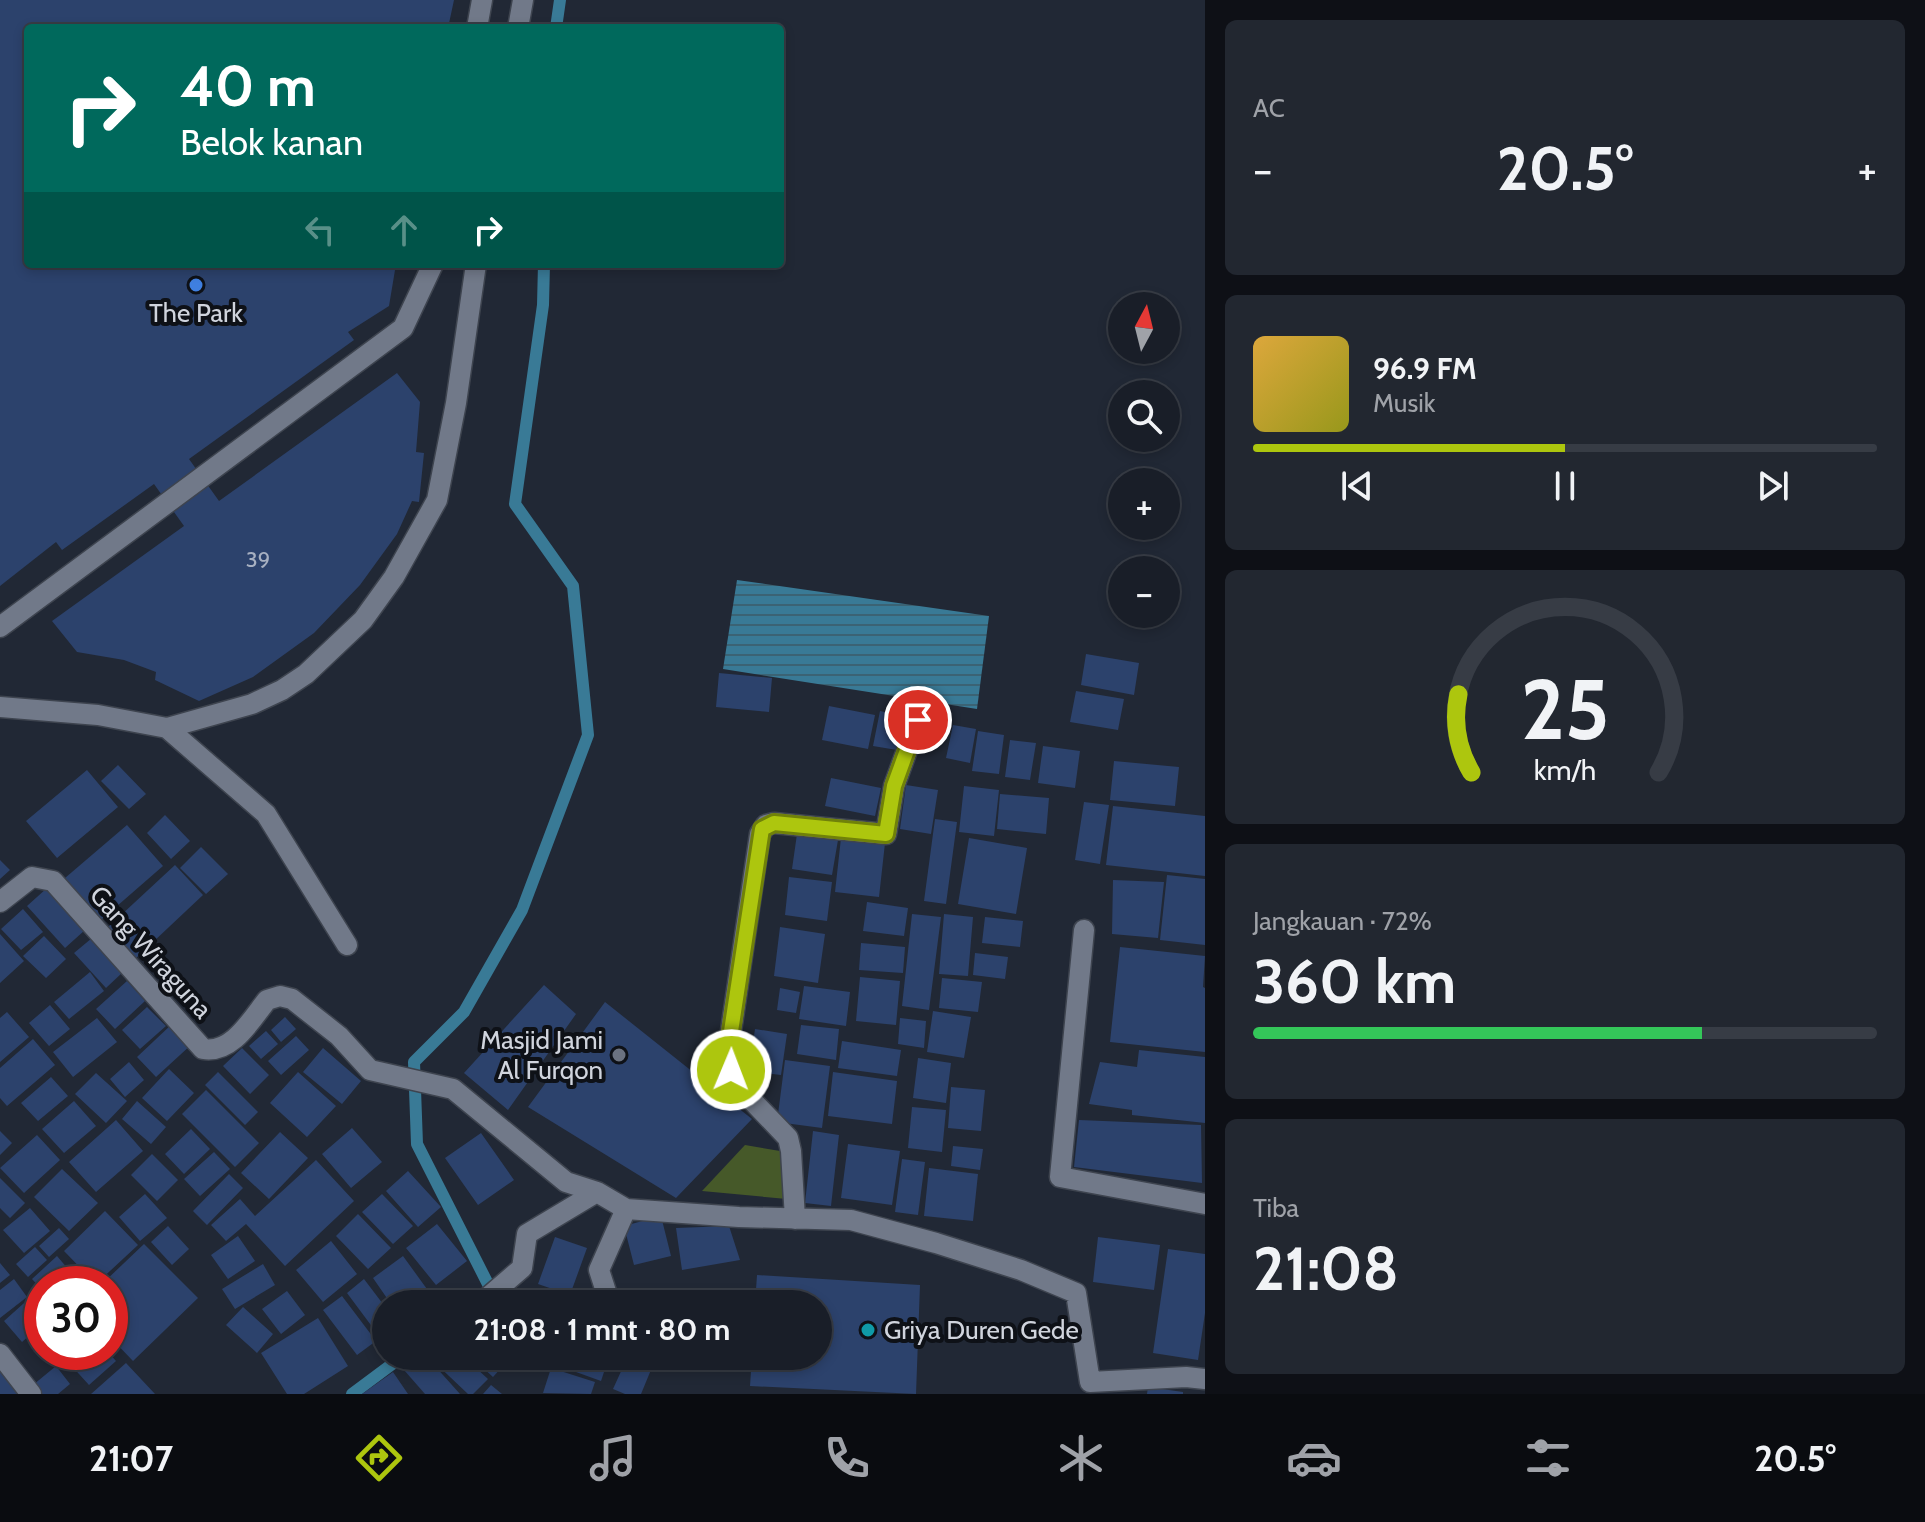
<!DOCTYPE html>
<html lang="id">
<meta charset="utf-8">
<style>
body{margin:0;font-family:Cabin,sans-serif;background:#222730;color:#f1f3f6;height:100vh;display:flex;flex-direction:column;font-size:30px;white-space:nowrap}
*{box-sizing:border-box;margin:0}
p{font-size:26px;color:#9fa2a8}
.icon{flex:none;width:44px;height:44px;fill:none;stroke:currentColor;stroke-width:2;stroke-linecap:round;stroke-linejoin:round}
.map{position:relative;flex:1;overflow:hidden}
.panel{display:flex;flex-direction:column;gap:20px;padding:20px;background:#0e1016;width:720px}
.panel>*{flex:none}
.guide{position:absolute;left:24px;top:24px;width:760px;height:244px;border-radius:8px;box-shadow:0 4px 12px #0003,0 0 0 2px #373c45;background:#00695c;color:#fff;overflow:hidden}
.needle{width:52px;rotate:7deg}
.tools{position:absolute;left:1108px;top:292px;display:grid;gap:16px}
.tools a{display:grid;place-items:center;width:72px;height:72px;border-radius:50%;background:#191e28;box-shadow:0 4px 12px #0003,0 0 0 2px #373c45;font-size:40px}
.speed{position:absolute;left:24px;top:1266px;display:flex;gap:16px;font-size:40px;font-weight:700;text-align:center}
.speed>*{display:grid;place-content:center;width:104px;height:104px;border-radius:50%;background:#191e28;box-shadow:0 4px 12px #0003,0 0 0 2px #373c45;line-height:1}
.speed .limit{border:12px solid #d22;background:#fff;color:#111}
.pin{position:absolute;display:grid;place-items:center;width:68px;height:68px;color:#fff;margin:-34px;border:4px solid #fff;border-radius:50%;box-shadow:0 2px 8px #0007}
.me{position:absolute;width:88px;margin:-44px;rotate:1deg;stroke-linejoin:round;filter:drop-shadow(0 0 6px #0008)}
.turn{display:flex;align-items:center;gap:28px;height:168px;padding:0 24px;font-size:36px}
.turn .icon{width:104px;height:104px;stroke-width:2.5}
.turn b{display:block;font-size:56px;line-height:68px}
.lanes{display:flex;align-items:center;height:76px;padding:0 24px;background:#0003;justify-content:center;gap:40px;direction:ltr}
.lanes .off{opacity:.35}
.big{font-size:60px;font-weight:700;line-height:1.1}
.panel .widget{flex:1;display:flex;flex-direction:column;justify-content:center;gap:12px;min-width:0;padding:0 28px;border-radius:12px;background:#222730}
.panel .dial{align-items:center;gap:0}
.dial svg{height:208px;overflow:visible;fill:none;stroke:#373c45;stroke-width:7;stroke-linecap:round;text-anchor:middle}
.dial text{fill:#f1f3f6;stroke:none}
.song{display:flex;align-items:center;gap:24px}
.cover{width:96px;height:96px;border-radius:12px;background:linear-gradient(135deg,hsl(40 70% 55%),hsl(60 70% 35%))}
.played{height:8px;border-radius:4px;background:linear-gradient(90deg,#adc60e 50%,#373c45 50%)}
.keys{display:flex;justify-content:space-around;direction:ltr}
.heat{display:flex;justify-content:space-between;align-items:center;font-size:44px;direction:ltr}
.charge{height:12px;border-radius:6px;background:linear-gradient(90deg,#34c759 72%,#373c45 0)}
.trip{position:absolute;left:372px;top:1290px;width:460px;height:80px;border-radius:40px;background:#191e28;box-shadow:0 4px 12px #0003,0 0 0 2px #373c45;font-weight:700;line-height:80px;text-align:center}
.dock{display:flex;height:128px;justify-content:space-around;align-items:center;background:#0a0c10;color:#9fa2a8}
.dock .icon{width:56px;height:56px}
.dock .selected{color:#adc60e}
.dock b{font-size:36px;color:#f1f3f6}
main{display:flex;flex:1;min-height:0}
.map>svg:first-child{display:block}
.grass{fill:#465929}
.water{fill:url(#water-rules)}
.lines{fill:none;stroke-linecap:round;stroke-linejoin:round}
.stream{stroke:#397a96;stroke-width:12}
.building{fill:#2c426c}
.service-casing{stroke:#3e444f;stroke-width:23}
.minor-casing{stroke:#3e444f;stroke-width:23}
.service{stroke:#717989;stroke-width:20}
.minor{stroke:#717989;stroke-width:20}
.route-casing{stroke:#708109;stroke-width:20}
.route{stroke:#adc60e;stroke-width:14}
.shop-dot{fill:#3f7fe0;stroke:#0e1117;stroke-width:3}
.worship-dot{fill:#6b7280;stroke:#0e1117;stroke-width:3}
.culture-dot{fill:#0f9aa8;stroke:#0e1117;stroke-width:3}
.labels{text-anchor:middle;stroke-width:8;stroke-linejoin:round;paint-order:stroke}
.number-label{font-size:22px;fill:#a7b0c1}
.poi-label{font-size:26px;fill:#d0d4dd;stroke:#0e1117}
.street-label{font-size:26px;fill:#d0d4dd;stroke:#0e1117}
</style>
<main>
<div class="map">
<svg width="1205" height="1394" viewBox="0 0 1205 1394">
<defs>
<pattern id="water-rules" width="6" height="5" patternUnits="userSpaceOnUse" patternTransform="scale(2)"><rect width="6" height="5" fill="#397a96"/><path d="M0 2.5h6" fill="none" stroke="#3b6374"/></pattern>
</defs>
<rect width="100%" height="100%" fill="#212835"/>
<path class="grass" d="M745,1145l41,7 1,47 -85,-8z"/>
<path class="water" d="M737,580l252,36 -12,93 -254,-40z"/>
<g class="lines">
<path class="stream" d="M556,28l4,-28
M484,1295l7,-5 -74,-146 -3,-82 50,-50 58,-102 66,-175 -15,-149 -58,-82 28,-199 1,-41
M352,1394l51,-38"/>
</g>
<path class="building" d="M0,0h454l-6,28h-420v236h368l-7,42 -41,26 6,8 -165,119 30,42 178,-128 23,29 -4,50 8,1 -5,49 -7,-1 -15,33 -37,51 -46,48 -61,44 -54,24 -44,-21 1,-8 -32,-12 -47,-8 -25,-31 132,-95 -30,-42 -92,66 -6,-8 -56,44z
M1086,654l53,9 -5,32 -53,-10z
M719,673l53,5 -3,34 -53,-5z
M1076,691l48,8 -6,31 -48,-8z
M829,706l46,9 -7,34 -46,-9z
M880,711l24,5 -7,34 -24,-4z
M953,725l23,4 -6,34 -24,-5z
M978,731l26,4 -5,39 -27,-3z
M1010,740l26,3 -6,37 -25,-3z
M1043,746l37,5 -5,37 -37,-5z
M1114,761l65,6 -4,39 -65,-6z
M118,765l28,29 -17,15 -28,-28z
M87,770l31,37 -61,51 -31,-37z
M831,778l50,10 -6,28 -50,-10z
M906,785l32,5 -7,44 -31,-5z
M964,786l35,4 -5,46 -35,-4z
M1000,794l49,4 -3,36 -49,-5z
M1084,802l25,3 -9,59 -25,-4z
M1113,806l92,10v60l-99,-11z
M165,815l25,26 -19,18 -24,-26z
M935,819l22,3 -11,82 -22,-3z
M127,825l36,41 -62,54 -36,-42z
M797,834l41,6 -6,35 -40,-6z
M841,838l44,5 -6,54 -44,-5z
M969,838l58,10 -11,66 -58,-10z
M201,847l27,27 -22,20 -26,-26z
M0,860l10,10 -10,9z
M175,865l28,30 -68,64 -29,-30z
M1167,875l38,4v66l-45,-5z
M789,877l43,5 -5,39 -42,-6z
M1113,880l51,2 -6,56 -46,-4z
M47,888l38,42 -20,18 -38,-42z
M867,902l41,6 -4,28 -41,-5z
M23,909l20,23 -22,18 -20,-21z
M912,914l29,3 -12,93 -27,-4z
M944,914l29,3 -5,59 -29,-2z
M985,917l38,4 -3,26 -38,-4z
M780,927l45,7 -7,49 -44,-7z
M0,934l24,27 -24,22z
M44,936l22,23 -20,19 -23,-22z
M92,938l31,34 -17,16 -32,-35z
M861,943l44,4 -2,26 -44,-3z
M1120,947l85,9 -2,31 2,1v64l-95,-10z
M975,953l33,4 -3,22 -32,-4z
M90,972l14,19 -35,28 -15,-17z
M860,977l40,4 -4,44 -40,-4z
M942,978l40,4 -4,30 -39,-4z
M127,981l18,20 -30,28 -19,-20z
M544,985l32,29 -68,96 -44,-37z
M804,986l46,6 -4,34 -47,-7z
M780,988l20,4 -4,21 -19,-3z
M605,1002l147,117 -76,79 -148,-91z
M50,1005l20,24 -21,17 -20,-23z
M147,1007l19,19 -26,23 -18,-19z
M933,1011l38,6 -7,41 -37,-6z
M7,1012l22,25 -29,25v-44z
M285,1017l11,12 -15,13 -10,-12z
M97,1018l20,24 -44,35 -20,-25z
M900,1018l26,3 -2,27 -26,-4z
M172,1024l20,20 -36,33 -19,-20z
M801,1025l38,4 -3,31 -39,-6z
M755,1029l32,5 -6,41 -32,-4z
M266,1031l12,13 -17,15 -12,-13z
M296,1036l13,14 -28,25 -13,-14z
M33,1039l22,26 -48,41 -7,-8v-30z
M842,1041l59,9 -4,26 -59,-8z
M242,1048l27,27 -19,19 -27,-28z
M323,1048l38,33 -19,23 -39,-32z
M1139,1050l66,7v66l-73,-8v-5l-43,-6 11,-42 37,5z
M918,1058l33,5 -5,40 -33,-5z
M785,1060l45,6 -8,62 -45,-6z
M129,1062l15,18 -19,17 -15,-18z
M169,1069l25,24 -27,28 -25,-23z
M218,1072l40,40 -13,13 -40,-40z
M298,1072l38,34 -29,31 -37,-34z
M833,1072l64,9 -5,43 -64,-8z
M96,1073l31,28 -21,22 -31,-29z
M51,1077l17,19 -30,25 -17,-18z
M951,1087l34,3 -4,41 -33,-3z
M206,1090l53,53 -24,24 -53,-53z
M74,1101l22,25 -32,27 -22,-24z
M137,1101l29,26 -15,17 -29,-25z
M912,1107l34,3 -4,42 -34,-4z
M116,1120l27,31 -47,41 -27,-30z
M1079,1120l122,5 1,58 -128,-16z
M352,1128l30,34 -31,26 -29,-34z
M191,1129l19,20 -26,25 -19,-20z
M0,1131l12,12 -12,12z
M813,1131l26,4 -8,71 -26,-3z
M280,1132l28,26 -39,41 -28,-26z
M481,1133l33,47 -36,25 -33,-47z
M37,1135l23,25 -36,33 -24,-25z
M848,1144l52,7 -8,54 -51,-7z
M953,1146l30,3 -3,21 -29,-4z
M214,1152l16,17 -30,27 -16,-17z
M152,1154l26,26 -21,21 -26,-26z
M902,1159l23,3 -7,53 -23,-3z
M316,1160l38,41 -69,65 -39,-42 -20,17 -15,-16 29,-26 15,17z
M929,1168l49,6 -5,47 -49,-5z
M62,1169l36,34 -29,28 -35,-34z
M408,1171l33,36 -23,20 -32,-36z
M229,1174l14,14 -36,37 -14,-14z
M0,1178l25,25 -15,15 -10,-10z
M145,1194l22,24 -27,23 -21,-24z
M382,1194l31,32 -20,18 -31,-32z
M30,1208l20,23 -26,22 -21,-23z
M105,1211l33,34 -42,39 -32,-33z
M358,1214l33,34 -23,21 -32,-33z
M661,1216l10,40 -37,9 -10,-39z
M437,1224l30,37 -31,24 -30,-37z
M168,1226l21,23 -17,16 -21,-23z
M729,1226l11,34 -58,10 -6,-42z
M59,1228l10,11 -20,18 -10,-11z
M238,1236l17,25 -27,18 -17,-24z
M555,1237l32,11 -17,47 -32,-11z
M1098,1237l62,8 -6,45 -61,-8z
M331,1241l26,33 -34,28 -27,-32z
M144,1244l54,54 -65,63 -23,-24v-53h-8z
M35,1247l12,13 -19,17 -12,-13z
M1168,1249l37,5v59l-7,47 -45,-7z
M57,1256l17,20 -8,8h-24v6l-10,-11z
M403,1256l29,40 -11,8h-30l-18,-26z
M0,1263l10,12 -10,8z
M263,1264l12,21 -40,24 -13,-20z
M757,1275l163,10 -4,109 -166,-8 2,-30h66v-52h-63z
M14,1279l13,18 -27,21v-28z
M364,1279l22,29v23l-7,5 -32,-43z
M287,1291l18,24 -24,19 -19,-25z
M33,1295l9,11v18l-20,18 -18,-21z
M342,1296l34,45 -19,14 -34,-45z
M555,1297l15,7h-19z
M652,1297l15,7h-19z
M243,1307l30,27 -16,19 -31,-28z
M318,1318l30,48 -44,28h-17l-26,-41z
M50,1352h21l-13,10z
M82,1352h26l8,9 -27,24 -20,-22z
M419,1356h7l34,38h-35l-21,-24z
M432,1356h31l25,23 -15,15h-5l-38,-36z
M470,1356h42l-19,21z
M554,1356h53l2,1 -8,24 -50,-18z
M628,1356l25,9 -12,29h-16l-12,-5z
M0,1361l26,33h-26z
M126,1363l29,31h-64z
M56,1366l14,18 -12,10h-17l-8,-9z
M551,1368l44,14 -4,12 -48,-1z
M393,1372l15,22h-46z
M491,1385l11,9h-19z
M1148,1387l35,5v2h-36z"/>
<g class="lines">
<g class="service-casing">
<path id="service" d="M477,28l5,-28
M518,28l5,-28
M0,627l403,-299 30,-64
M0,707l98,8 69,13 85,-24 30,-14 24,-16 57,-54 31,-43 43,-77 19,-97 20,-139
M167,728l99,86 81,131"/>
</g>
<g class="minor-casing">
<path id="minor" d="M0,902l32,-25 21,4 150,168c29,5 48,-29 64,-49l13,-4 12,3 47,37 31,34 83,19 113,93 31,10 29,17 113,8 112,3 85,23 85,27 55,23 14,89 96,-5 19,2
M1084,930l-24,247 145,27
M795,1219l-4,-68 -3,-13 -47,-49 -10,-19 -3,-19 32,-217 6,-9 8,-2 112,11 8,-48 24,-66
M480,1304l42,-36 5,-34 70,-42
M610,1304l-11,-34 27,-61
M0,1354l31,40"/>
</g>
<use href="#service" class="service"/>
<use href="#minor" class="minor"/>
</g>
<g class="lines">
<g class="route-casing">
<path id="route" d="M731,1070l-3,-19 34,-222 12,-6 112,11 8,-48 24,-66"/>
</g>
<use href="#route" class="route"/>
</g>
<circle class="shop-dot" cx="196" cy="285" r="8"/>
<circle class="worship-dot" cx="619" cy="1055" r="8"/>
<circle class="culture-dot" cx="868" cy="1330" r="8"/>
<g class="labels">
<g class="number-label">
<text x="258" y="567">39</text>
</g>
<g class="poi-label">
<text x="196" y="322">The Park</text>
<text x="603" y="1049" text-anchor="end">Masjid Jami<tspan x="603" dy="30">Al Furqon</tspan></text>
<text x="884" y="1339" text-anchor="start">Griya Duren Gede</text>
</g>
<g class="street-label">
<text transform="translate(151 952) rotate(48)" y="9">Gang Wiraguna</text>
</g>
</g>
</svg>
<div class="tools">
<a><svg class="needle" viewBox="-14 -14 28 28"><path d="M0-13l5 13h-10z" fill="#e53935"/><path d="M0 13l5-13h-10z" fill="#9fa2a8"/></svg></a>
<a><svg class="icon" aria-label="search" viewBox="0 0 24 24"><circle cx="10" cy="10" r="6"/><path d="M15 15l6 6"/></svg></a>
<a>+</a>
<a>−</a>
</div>
<div class="speed"><div class="limit">30</div></div>
<div class="pin" style="left:918px;top:720px;background:#d93025"><svg class="icon" aria-label="arrive" viewBox="0 0 24 24"><path d="M6 21V4h12l-3 4 3 4H6"/></svg></div>
<svg class="me" style="left:731px;top:1070px" viewBox="-20 -20 40 40"><circle r="17" fill="#adc60e" stroke="#fff" stroke-width="3"/><path d="M0-11L8 9 0 5-8 9z" fill="#fff"/></svg>
<div class="trip">21:08 · 1 mnt · 80 m</div>
<div class="guide">
<div class="turn"><svg class="icon" aria-label="right" viewBox="0 0 24 24"><path d="M7 20v-9h11M14 6l5 5-5 5"/></svg><div><b>40 m</b>Belok kanan</div></div>
<div class="lanes"><svg class="icon off" aria-label="left" viewBox="0 0 24 24"><path d="M17 20v-9H6M10 6l-5 5 5 5"/></svg><svg class="icon off" aria-label="ahead" viewBox="0 0 24 24"><path d="M12 20V5M6 11l6-6 6 6"/></svg><svg class="icon" aria-label="right" viewBox="0 0 24 24"><path d="M7 20v-9h11M14 6l5 5-5 5"/></svg></div>
</div>
</div>
<section class="panel">
<div class="widget"><p>AC</p>
<div class="heat"><a>−</a><b class="big">20.5°</b><a>+</a></div>
</div>
<div class="widget">
<div class="song"><i class="cover"></i><div><b>96.9 FM</b><p>Musik</p></div></div>
<div class="played"></div>
<div class="keys"><svg class="icon" aria-label="previous" viewBox="0 0 24 24"><path d="M18 5L8 12l10 7zM5 5v14"/></svg><svg class="icon" aria-label="pause" viewBox="0 0 24 24"><path d="M8 5v14M16 5v14"/></svg><svg class="icon" aria-label="next" viewBox="0 0 24 24"><path d="M6 5l10 7-10 7zM19 5v14"/></svg></div>
</div>
<div class="widget dial"><svg viewBox="0 0 100 80">
<path d="M14 69A42 42 0 1 1 86 69"/>
<path d="M14 69A42 42 0 0 1 9 39" stroke="#adc60e"/>
<text x="50" y="56" font-size="32" font-weight="700">25</text>
<text x="50" y="72" font-size="11">km/h</text>
</svg></div>
<div class="widget"><p>Jangkauan · 72%</p><b class="big">360 km</b><div class="charge"></div></div>
<div class="widget"><p>Tiba</p><b class="big">21:08</b></div>
</section>
</main>
<nav class="dock">
<b>21:07</b>
<svg class="icon selected" aria-label="directions" viewBox="0 0 24 24"><path d="M12 3l9 9-9 9-9-9zM9 14v-3h6M13 9l2 2-2 2"/></svg>
<svg class="icon" aria-label="music" viewBox="0 0 24 24"><path d="M9 18V5l10-2v13"/><circle cx="6" cy="18" r="3"/><circle cx="16" cy="16" r="3"/></svg>
<svg class="icon" aria-label="phone" viewBox="0 0 24 24"><path d="M5 4h4l2 5-3 2q2 4 5 5l2-3 5 2v4C11 20 4 13 5 4z"/></svg>
<svg class="icon" aria-label="climate" viewBox="0 0 24 24"><path d="M12 3v18M4 7l16 10M4 17L20 7"/></svg>
<svg class="icon" aria-label="car" viewBox="0 0 24 24"><path d="M5 17H2v-5l4-1 3-4h7l3 4 3 1v5h-3M9 17h6M6 11h13"/><circle cx="7" cy="17" r="2"/><circle cx="17" cy="17" r="2"/></svg>
<svg class="icon" aria-label="filters" viewBox="0 0 24 24"><path d="M4 7h16M4 17h16"/><circle cx="9" cy="7" r="2"/><circle cx="15" cy="17" r="2"/></svg>
<b>20.5°</b>
</nav>
